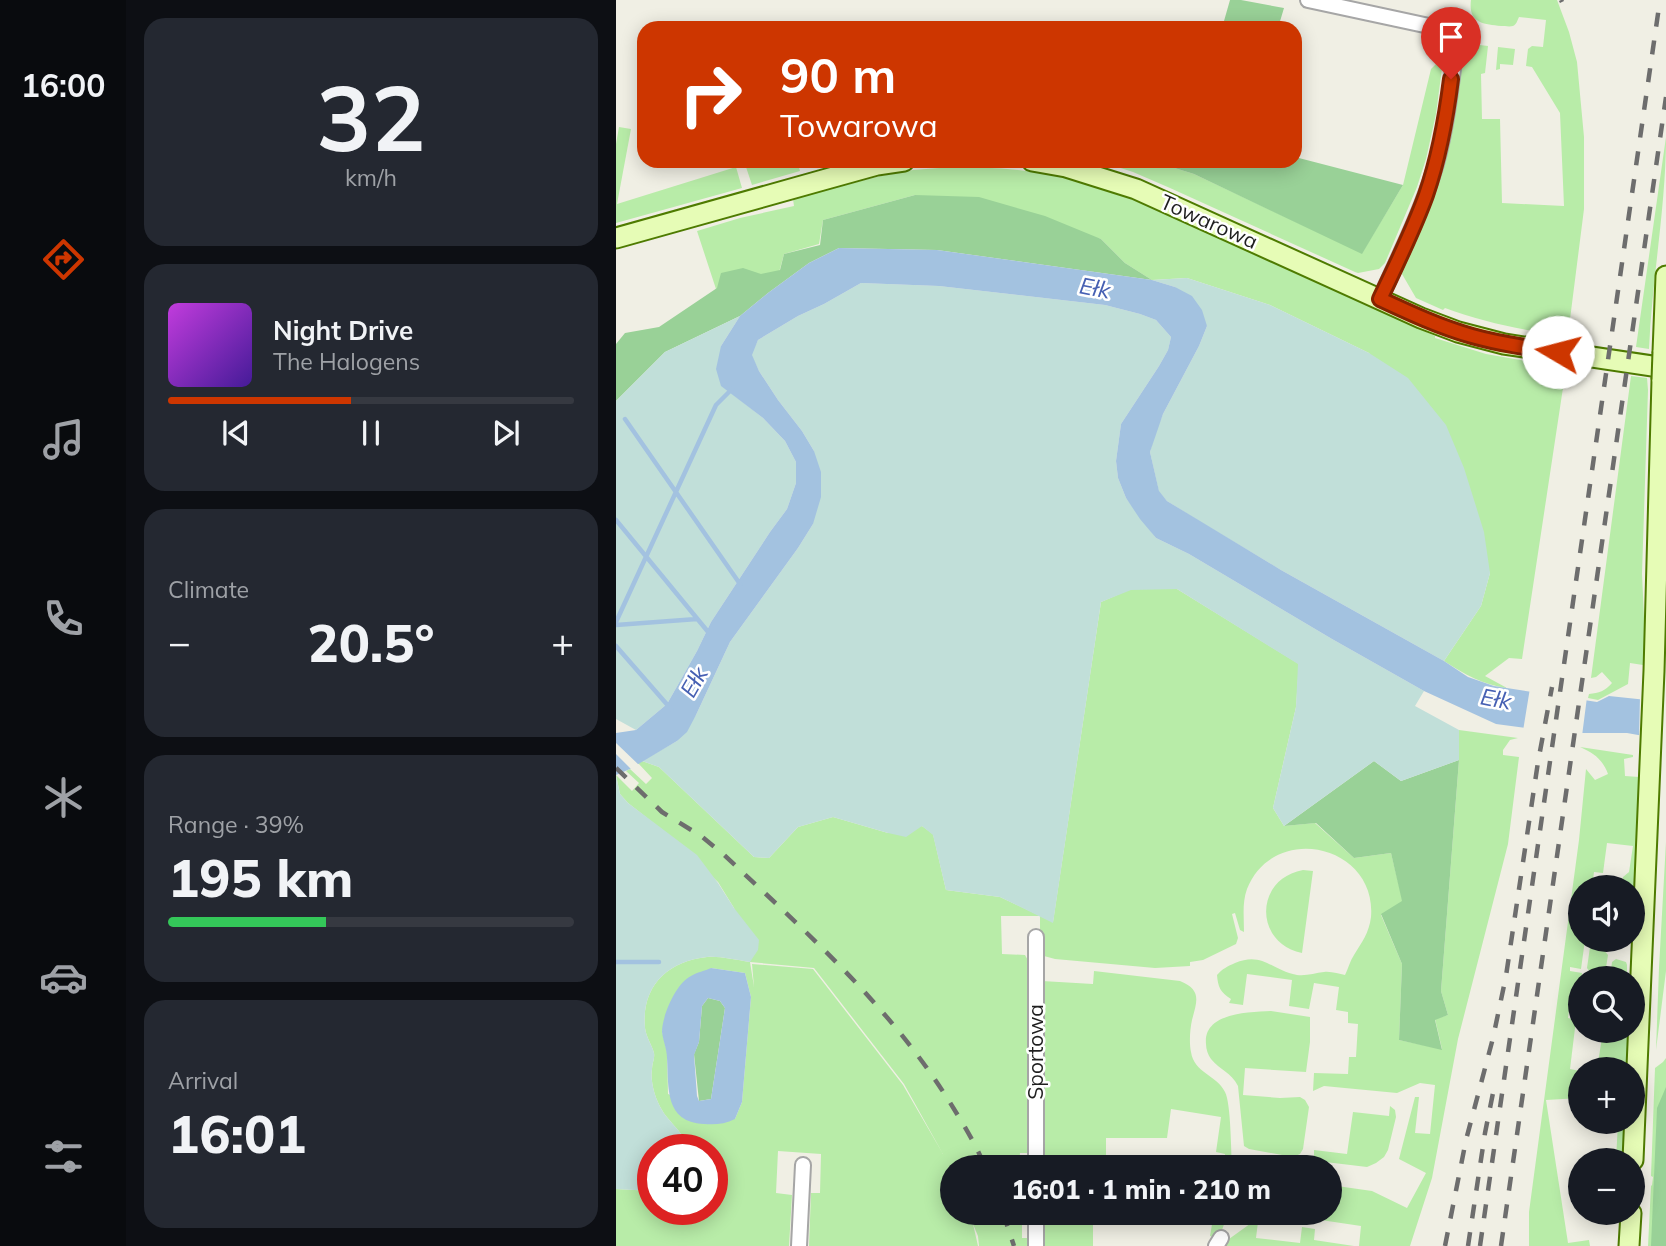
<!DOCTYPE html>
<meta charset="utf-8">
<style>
body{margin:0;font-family:Mulish,sans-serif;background:#242831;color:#f1f3f6;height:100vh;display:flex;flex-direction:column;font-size:26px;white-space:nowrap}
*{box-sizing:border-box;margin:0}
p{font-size:23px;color:#9ea1a6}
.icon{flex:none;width:38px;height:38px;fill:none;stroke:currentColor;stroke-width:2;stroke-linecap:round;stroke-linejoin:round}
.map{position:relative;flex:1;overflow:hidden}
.drawer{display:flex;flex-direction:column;gap:18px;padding:18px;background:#0d0f14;width:490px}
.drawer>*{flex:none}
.guide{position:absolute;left:21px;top:21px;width:665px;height:147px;border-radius:21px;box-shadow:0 4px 18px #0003;background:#cd3600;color:#fff;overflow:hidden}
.controls{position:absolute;left:952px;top:875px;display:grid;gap:14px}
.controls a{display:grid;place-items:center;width:77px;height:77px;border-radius:50%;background:#171b24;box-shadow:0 4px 18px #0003;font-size:35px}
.speed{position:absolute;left:21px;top:1134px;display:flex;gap:14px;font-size:35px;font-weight:700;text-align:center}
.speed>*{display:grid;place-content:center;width:91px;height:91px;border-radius:50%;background:#171b24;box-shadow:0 4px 18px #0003;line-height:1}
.speed .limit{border:10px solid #d22;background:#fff;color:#111}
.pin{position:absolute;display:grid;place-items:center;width:60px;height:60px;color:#fff;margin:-72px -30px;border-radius:50% 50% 50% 0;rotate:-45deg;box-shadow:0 0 7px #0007}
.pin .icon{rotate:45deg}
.me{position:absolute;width:77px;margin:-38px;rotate:278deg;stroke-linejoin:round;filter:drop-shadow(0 0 5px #0008)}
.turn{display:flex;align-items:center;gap:24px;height:147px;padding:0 28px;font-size:32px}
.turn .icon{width:91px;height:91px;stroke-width:2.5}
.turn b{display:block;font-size:49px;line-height:60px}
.big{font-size:52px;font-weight:800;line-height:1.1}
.drawer .tile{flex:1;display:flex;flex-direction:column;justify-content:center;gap:10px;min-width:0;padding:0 24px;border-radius:21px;background:#242831}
.drawer .dial{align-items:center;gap:0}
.dial b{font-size:91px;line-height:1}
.song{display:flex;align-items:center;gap:21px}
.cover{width:84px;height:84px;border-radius:10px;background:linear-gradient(135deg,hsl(290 70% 55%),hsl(260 70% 35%))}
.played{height:7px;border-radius:4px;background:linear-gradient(90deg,#cd3600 45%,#363941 45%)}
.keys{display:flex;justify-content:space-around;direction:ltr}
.heat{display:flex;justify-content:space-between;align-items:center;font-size:38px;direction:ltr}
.charge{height:10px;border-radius:5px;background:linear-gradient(90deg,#34c759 39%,#363941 0)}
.trip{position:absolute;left:324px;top:1155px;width:402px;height:70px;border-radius:35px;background:#171b24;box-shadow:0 4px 18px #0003;font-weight:800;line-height:70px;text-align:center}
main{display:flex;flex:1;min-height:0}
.menu{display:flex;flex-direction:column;width:126px;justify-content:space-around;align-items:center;background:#090b0e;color:#9ea1a6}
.menu .icon{width:49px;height:49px}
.menu .on{color:#cd3600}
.menu b{font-size:32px;color:#f1f3f6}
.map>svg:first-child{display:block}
.grass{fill:#b8eca8;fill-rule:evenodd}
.forest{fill:#99d197}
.wetland{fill:#c1dfd9}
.water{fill:#a3c2e0;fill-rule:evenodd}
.pier{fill:#f0efe4}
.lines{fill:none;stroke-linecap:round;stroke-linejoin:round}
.stream{stroke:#a3c2e0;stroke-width:4.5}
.street-casing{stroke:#a6a6a6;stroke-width:18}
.secondary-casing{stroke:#4e7b00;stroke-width:23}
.street{stroke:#fff;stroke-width:14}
.secondary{stroke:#e6fcb6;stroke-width:19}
.rail{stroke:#6d6d6d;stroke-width:4.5;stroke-dasharray:14 14;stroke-linecap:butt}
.secondary-bridge-casing{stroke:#4e7b00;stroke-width:23;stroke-linecap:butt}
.secondary-bridge{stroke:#e6fcb6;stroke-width:19}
.route-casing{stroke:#852300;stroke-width:18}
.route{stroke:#cd3600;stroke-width:12}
.labels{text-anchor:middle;stroke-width:5;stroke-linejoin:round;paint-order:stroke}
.street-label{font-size:21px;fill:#1f1f1f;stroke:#fff}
.water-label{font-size:23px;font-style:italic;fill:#4660b3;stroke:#fff}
</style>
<main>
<nav class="menu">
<b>16:00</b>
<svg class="icon on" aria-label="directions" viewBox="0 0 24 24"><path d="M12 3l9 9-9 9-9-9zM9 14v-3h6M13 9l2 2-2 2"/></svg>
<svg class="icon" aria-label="music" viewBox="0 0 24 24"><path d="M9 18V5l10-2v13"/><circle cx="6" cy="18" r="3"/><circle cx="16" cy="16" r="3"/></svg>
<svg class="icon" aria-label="phone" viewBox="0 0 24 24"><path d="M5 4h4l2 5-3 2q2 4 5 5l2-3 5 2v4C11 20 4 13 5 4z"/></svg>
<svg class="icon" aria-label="climate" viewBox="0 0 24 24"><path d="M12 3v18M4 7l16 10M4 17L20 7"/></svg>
<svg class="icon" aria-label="car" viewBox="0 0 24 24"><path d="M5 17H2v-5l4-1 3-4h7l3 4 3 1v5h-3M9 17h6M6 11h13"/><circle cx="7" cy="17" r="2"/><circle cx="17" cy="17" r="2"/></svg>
<svg class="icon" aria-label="filters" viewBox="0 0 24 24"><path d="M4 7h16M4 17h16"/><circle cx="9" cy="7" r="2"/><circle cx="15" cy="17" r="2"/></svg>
</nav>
<section class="drawer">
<div class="tile dial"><b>32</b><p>km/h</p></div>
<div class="tile">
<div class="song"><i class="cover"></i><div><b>Night Drive</b><p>The Halogens</p></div></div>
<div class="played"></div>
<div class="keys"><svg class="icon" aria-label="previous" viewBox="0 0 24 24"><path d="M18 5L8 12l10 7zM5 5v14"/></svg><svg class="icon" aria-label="pause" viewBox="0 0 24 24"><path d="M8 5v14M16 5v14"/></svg><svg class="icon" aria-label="next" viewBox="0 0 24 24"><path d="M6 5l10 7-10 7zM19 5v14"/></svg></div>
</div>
<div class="tile"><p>Climate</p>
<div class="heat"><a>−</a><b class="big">20.5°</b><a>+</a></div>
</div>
<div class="tile"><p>Range · 39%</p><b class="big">195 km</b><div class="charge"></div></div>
<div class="tile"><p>Arrival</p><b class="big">16:01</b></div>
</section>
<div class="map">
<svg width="1050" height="1246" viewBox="0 0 1050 1246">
<rect width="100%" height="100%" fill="#f0efe4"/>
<path class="grass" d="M855,0h86l12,32 8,30 7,75v72l-16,126c-42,-3 -84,-13 -123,-27l-2,2 -27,-12 -14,-24v-4c17,-38 34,-76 45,-117 8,-32 10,-64 16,-97l2,-6 6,-6 17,2 -3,27 -4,1 1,45h18l2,84 62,3 -4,-93 -28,-46 -6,-1 2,-17 4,-3 11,1 3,-27 -27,-3c-2,4 -2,7 -6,9 -3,1 -9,0 -12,0 -18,-2 -33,-3 -30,-26z
M812,37c10,2 14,7 16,16l-8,61 -10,45 -9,28 -32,76 -6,6 -21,4 -3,-1 -185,-84 -37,-16 -34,-11h53l42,13 168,79 41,-68 28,-116 6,-6 2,-12z
M882,47l17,2 -2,16 -13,-1v5l-4,1z
M3,127l12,2 -14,75 119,-37 6,21 -126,35v-79z
M1050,137c0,70 -14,141 -17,212l-13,-2z
M140,161h41l3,10 -48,14 -7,-21z
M336,167c44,0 87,3 129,15 25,7 49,16 72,26l282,128v2l51,16 80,14 -44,291 -13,-1 -24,18 22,12c-24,-3 -43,-14 -63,-27l37,-55 9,-33 -121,-220 -99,-48 -83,-27 -35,2 -27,-17 -24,-24 -186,-44 -92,25 -4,24 -35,10 -6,22 -62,13 -19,-58 43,-13 54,-12 -1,-7 83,-22 37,-7z
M1015,376l16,2 1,12 -6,184 3,64 -2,27 -13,-2 -2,21 -30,16 -10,-2 1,-4c10,-1 16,-3 23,-11l-10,-11 -6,5 -5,1z
M515,589h46l122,75 -3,43 -23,101 11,18 31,-3 39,35 37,-5 12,49 -22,13 21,49 -3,76 43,9 -7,-30 13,-4 -7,-24 18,-231v-30l59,8 -8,2 -7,10v5l16,2 -11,87 -50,195 -26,139 -22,68h-51l2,-20 -67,-10 -5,-3h41v-28l42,6 35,17 19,-35 -27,-14 16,-62h4l-4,36 15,1 5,-49 -15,-2 -23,10 -73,-7 -11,5 1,-18 34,1 1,-17h7l2,-33 -10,-1v-11l-12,-2 3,-23 -25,-4 -5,26 -20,-3 3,-26 -45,-6 -4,31 -14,-2 2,-4c-11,-7 -13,-12 -14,-24 5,-6 11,-9 18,-12 28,-12 37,8 62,12 10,1 18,-2 27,-3 7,-1 15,2 21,3 3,-6 5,-14 9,-20 8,-13 15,-22 17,-38 6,-72 -97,-96 -124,-28 -5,14 -3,28 -3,43l-4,-2 -5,-17 -3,1 6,24 -2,6 -33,16 -13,2v4l-35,2 -100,-9 -11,-3 -4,-6v-34h-39l1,38 23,1 5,9 2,189h-12l-1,12 3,2h-70v46h80v8l-10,1v16h10v8h-53l-1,-10 -5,-12 5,22h-169l2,-53h9l1,-39 -43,-3 -2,42 16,2 -3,51h-173v-57l37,2v18h59v-59h-25c-1,-17 -18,-27 -25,-40 -7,-11 -12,-29 -10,-41 0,-6 3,-10 2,-16 -2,-8 -8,-16 -9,-25 -4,-41 22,-67 62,-71 13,-1 29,3 43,5l-16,-54 -16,-26 -62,-57 -28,-22 -8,-9 -4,-19 16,16 7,-8 -13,-12 4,-2 16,15 6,-6 -14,-15 4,-2 17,6 95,90 15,1 29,-31 35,-10 55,16 34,-7 11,8 13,56 54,7 53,25 48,-320zM134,962l64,6 90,116 39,70 -40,-69 -90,-116 -61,-5 2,23zM95,968l34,5 6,24 -9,105 -7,17 -67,-25 -1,-42 -5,-21z
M964,747l53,8v2l-9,2 1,17 14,1 -5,159 -1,3v-52h-12l2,-10 6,-5 4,-26 -26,-3 -4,30 -9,-1 -2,15h-12v53h5l-4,29 -11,-2v4l12,2v5h-2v11l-8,-1 -4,30 8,2 -6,49 10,2v27l-34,2 22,143 21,-3 1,6h-61v-34l50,-372 7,-71 9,11 13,-6c-5,-14 -14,-21 -28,-27z
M1050,842v129l-10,79 3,-82z
M687,870l10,1 -11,82c-48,-10 -48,-74 1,-83z
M975,940h8l3,8 6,7 -3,19 -15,-2 -3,-4z
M1000,959l10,3 1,3v13h-17l2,-16z
M478,971l86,10c22,9 17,20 12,39 -2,9 -3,23 -1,32 3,21 26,23 34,40 6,11 6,60 7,75h-12l1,-5h3l1,-8 -9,-2 5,-35 -50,-8 -4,29h-61v29h-62l-2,-186 51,3z
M655,1011l39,6v25l-4,30 -61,-4 -2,27 37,3 20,-1 5,3 4,7 -6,42 -3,5 -7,3 -44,-8 -5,-3 -6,-60c-7,-14 -18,-16 -27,-27 -3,-4 -5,-10 -5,-15 -3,-31 42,-32 65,-33z
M987,1031h28l-2,38h-32z
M1050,1058v188h-18l3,-60 1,-1 1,-8 -2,-1 4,-108 8,-6z
M774,1106l5,4 1,7 -8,33 -4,7 -8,6 -9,4 -50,-6 -3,-4v-7l33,4 6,-42 36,4z
M1002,1122h9l-1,38h-10z
M428,1213h49v33h-49z
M598,1213h14l-6,17 -9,7 -3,-1z
M638,1221l4,1 -2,16 44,5 2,-16 13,2 -1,11 40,6h-130l5,-7z"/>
<path class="forest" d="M614,0h11l43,8 -6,20h-56z
M679,157l108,28 -41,69 -168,-80 -42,-13h143z
M299,195l64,2 66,19 56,23 24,24 27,17 -215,-30 -98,-2 -30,15 -41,30 -28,23 -75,36 -49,49v-57l9,-11 34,-6 58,-39 4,-15 22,-5 18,6 19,-4 4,-16 36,-9 3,-25z
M843,760l-18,231 7,24 -13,5 7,30 -43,-10 3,-76 -21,-50 21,-13 -11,-48 -37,5 -38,-35 -32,3 90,-65 27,20z
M92,998l12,3 5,7 -14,91 -12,2 -5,-47 5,-12 3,-36z
M1050,1087v159h-15l6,-138z"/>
<path class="wetland" d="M571,278l83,27 99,48 39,25 38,47 18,43 20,64 6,41 -9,33 -37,55 -163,-91 -82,-49 -32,-20 -8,-9 -9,-40 5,-19 8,-19 36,-68 8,-20 -32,-39 -23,-7z
M245,283l78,3 166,19 35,9 16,6 15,17 -3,13 -9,16 -38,58 -5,37 2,17 8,20 30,40 33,16 143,85 92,52 -9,15 44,24v30l-58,21 -27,-20 -90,65 -11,-18 23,-101 2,-43 -121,-75 -46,1 -30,12 -48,321 -53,-26 -54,-7 -13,-55 -11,-9 -16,11 -18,-4 -55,-16 -35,10 -29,31 -15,-1 -95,-90 -17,-6 35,-20 19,-26 34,-73 68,-94 15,-24 1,-73 -12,-20 -24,-31 -19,-29 -8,-16 7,-15 40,-24 26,-12z
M124,316l-19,30v39l42,33 22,23 11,21v21l-9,26 -17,23 -59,90 -14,29 -30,53 -31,26 -20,-11v-318l49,-49z
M0,776l4,18 8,9 69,52 21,28 16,25 25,32 -1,10 -8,12c-14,-2 -30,-6 -43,-5 -40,4 -66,30 -62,71 1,9 7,17 9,25 1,6 -2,10 -2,16 -2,12 3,30 10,41 7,13 24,23 25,40h-34v41l-37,-2z"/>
<path class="water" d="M223,248l98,2 215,30 23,7 17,9 10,14 5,16 -8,20 -36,68 -13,38 9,39 8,10 114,69 163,91 24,16 26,9 103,16 12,-6 57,6v38l-39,-7h-44l-43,-3 -44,-6 -72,-33 -92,-52 -143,-85 -33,-16 -16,-19 -14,-21 -8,-20 -2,-17 5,-37 38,-58 9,-16 3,-13 -15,-17 -16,-6 -35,-9 -166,-19 -78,-3 -37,21 -26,12 -40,24 -6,15 7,16 19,29 24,31 12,20 7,21v25l-8,27 -15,24 -68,94 -34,73 -9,17 -10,9 -47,28 -14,6v-42l20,-3 31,-26 30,-53 14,-29 59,-90 17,-23 9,-26v-21l-11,-21 -22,-23 -42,-32 -5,-17 5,-23 19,-30 28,-23 41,-30z
M95,968l34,5 6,24 -9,105 -7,17c-10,5 -20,6 -31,5 -40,-2 -35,-37 -37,-66 0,-9 -4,-17 -5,-26 0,-16 14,-49 29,-56 6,-4 14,-5 20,-8zM92,998l12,3 5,7 -14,91 -12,2 -2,-5 -3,-41 5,-13 3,-36z"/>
<path class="pier" d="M914,688l57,9 -5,39 -59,-5z
M1024,697l26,2v44l-27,-4z
M0,743l24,23 -7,5 -17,-17z"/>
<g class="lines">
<path class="stream" d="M9,419l115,165
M0,520l93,113
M0,622l100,-217 16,-16
M0,625l81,-6
M0,646l55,63
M0,962h43"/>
<g class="street-casing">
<path id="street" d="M692,0l121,26 29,4c-6,44 -10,90 -22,134 -14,47 -36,91 -56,135
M420,1167v-230
M420,1213v33
M183,1246l4,-81
M600,1246l5,-8"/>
</g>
<g class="secondary-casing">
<path id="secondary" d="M416,161l34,6 70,22 285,129 37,14 46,12 162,24
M0,238l207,-58 54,-15 27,-4
M1047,352l3,-76
M1017,1160l21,-489 8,-291
M1013,1246l2,-33"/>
</g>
<use href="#street" class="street"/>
<use href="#secondary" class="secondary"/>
<path class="rail" d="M945,0l1,2
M0,768l46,44 39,24 21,17c82,77 167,152 227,248 13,21 27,43 36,66
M387,1213l11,33
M829,1246l21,-106 27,-102 13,-62 32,-214 14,-75
M852,1246l17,-113 9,-45
M864,1246l180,-1246
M885,1246l165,-1149"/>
<g class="secondary-bridge-casing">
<path id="secondary-bridge" d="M1046,380l1,-28"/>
</g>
<use href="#secondary-bridge" class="secondary-bridge"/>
</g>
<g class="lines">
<g class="route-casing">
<path id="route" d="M835,79c-5,40 -12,78 -25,116 -13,36 -30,70 -46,104 30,14 60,28 92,37 28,8 57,12 86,16"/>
</g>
<use href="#route" class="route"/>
</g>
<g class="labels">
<g class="street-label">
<text transform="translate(593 222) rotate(24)" y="7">Towarowa</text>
<text transform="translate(420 1052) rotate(-90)" y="7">Sportowa</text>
</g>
<g class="water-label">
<text transform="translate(479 288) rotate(11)" y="8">Ełk</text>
<text transform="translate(78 682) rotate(-60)" y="8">Ełk</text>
<text transform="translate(880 699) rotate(11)" y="8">Ełk</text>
</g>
</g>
</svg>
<div class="controls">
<a><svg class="icon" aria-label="sound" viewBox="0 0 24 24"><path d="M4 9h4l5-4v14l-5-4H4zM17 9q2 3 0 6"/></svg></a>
<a><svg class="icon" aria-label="search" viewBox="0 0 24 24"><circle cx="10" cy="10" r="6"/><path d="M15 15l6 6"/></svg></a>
<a>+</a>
<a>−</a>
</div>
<div class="speed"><div class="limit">40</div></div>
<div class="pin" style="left:835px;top:79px;background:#d93025"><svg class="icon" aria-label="arrive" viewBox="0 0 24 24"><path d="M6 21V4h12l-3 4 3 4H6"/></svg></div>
<svg class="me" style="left:942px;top:352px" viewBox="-20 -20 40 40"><circle r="19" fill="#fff"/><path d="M0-13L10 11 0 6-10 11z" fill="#cd3600"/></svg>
<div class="trip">16:01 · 1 min · 210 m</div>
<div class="guide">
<div class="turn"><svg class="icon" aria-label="right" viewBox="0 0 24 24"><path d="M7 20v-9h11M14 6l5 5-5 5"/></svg><div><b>90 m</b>Towarowa</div></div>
</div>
</div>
</main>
